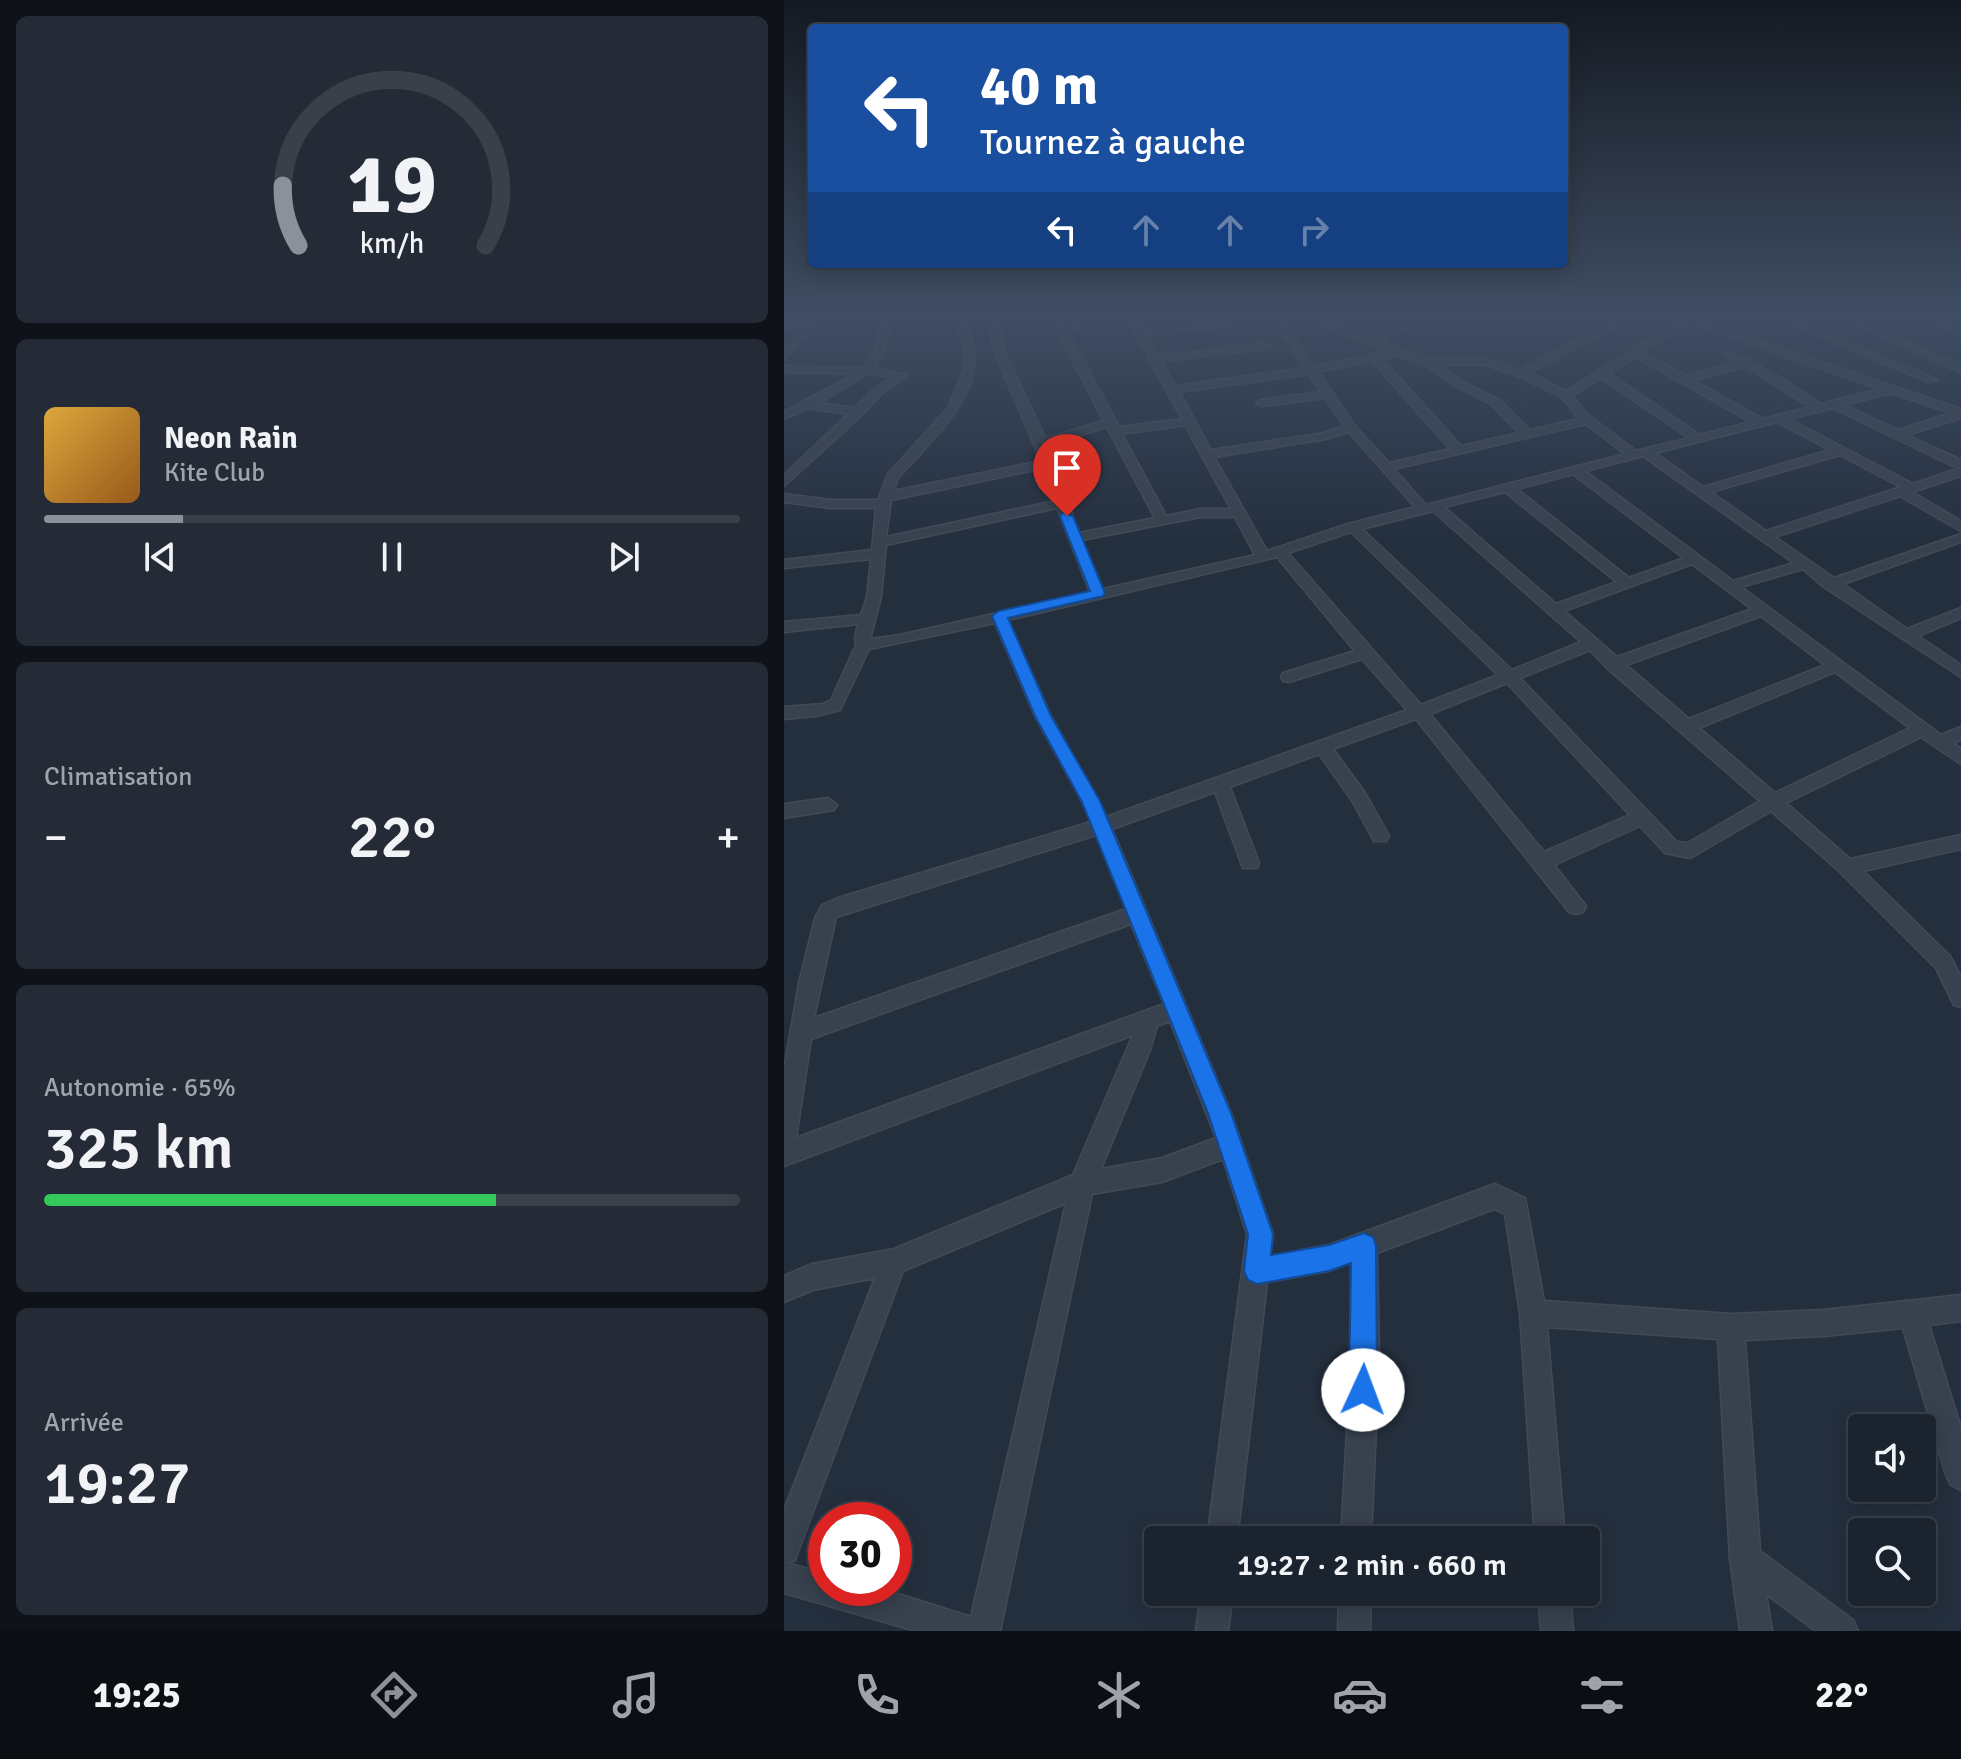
<!DOCTYPE html>
<html lang="fr">
<meta charset="utf-8">
<style>
body{margin:0;font-family:Signika,sans-serif;background:#242b36;color:#f1f3f6;height:100vh;display:flex;flex-direction:column;font-size:30px;white-space:nowrap}
*{box-sizing:border-box;margin:0}
p{font-size:26px;color:#a0a4aa}
.icon{flex:none;width:44px;height:44px;fill:none;stroke:currentColor;stroke-width:2;stroke-linecap:round;stroke-linejoin:round}
.map{position:relative;flex:1;overflow:hidden}
.drawer{display:flex;flex-direction:column;gap:16px;padding:16px;background:#0f1319;width:784px}
.drawer>*{flex:none}
.hud{position:absolute;left:24px;top:24px;width:760px;height:244px;border-radius:8px;box-shadow:0 4px 20px #0003,0 0 0 2px #39404a;background:#1a4fa0;color:#fff;overflow:hidden}
.controls{position:absolute;left:1064px;top:1414px;display:grid;gap:16px}
.controls a{display:grid;place-items:center;width:88px;height:88px;border-radius:8px;background:#1b232e;box-shadow:0 4px 20px #0003,0 0 0 2px #39404a;font-size:40px}
.speed{position:absolute;left:24px;top:1502px;display:flex;gap:16px;font-size:40px;font-weight:700;text-align:center}
.speed>*{display:grid;place-content:center;width:104px;height:104px;border-radius:50%;background:#1b232e;box-shadow:0 4px 20px #0003,0 0 0 2px #39404a;line-height:1}
.speed .limit{border:12px solid #d22;background:#fff;color:#111}
.pin{position:absolute;display:grid;place-items:center;width:68px;height:68px;color:#fff;margin:-82px -34px;border-radius:50% 50% 50% 0;rotate:-45deg;box-shadow:0 0 8px #0007}
.pin .icon{rotate:45deg}
.me{position:absolute;width:88px;margin:-44px;rotate:2deg;stroke-linejoin:round;filter:drop-shadow(0 0 6px #0008)}
.turn{display:flex;align-items:center;gap:28px;height:168px;padding:0 40px;font-size:36px}
.turn .icon{width:104px;height:104px;stroke-width:2.5}
.turn b{display:block;font-size:56px;line-height:68px}
.lanes{display:flex;align-items:center;height:76px;padding:0 40px;background:#0003;justify-content:center;gap:40px;direction:ltr}
.lanes .off{opacity:.35}
.big{font-size:60px;font-weight:600;line-height:1.1}
.drawer .widget{flex:1;display:flex;flex-direction:column;justify-content:center;gap:12px;min-width:0;padding:0 28px;border-radius:12px;background:#242b36}
.drawer .dial{align-items:center;gap:0}
.dial svg{height:208px;overflow:visible;fill:none;stroke:#39404a;stroke-width:7;stroke-linecap:round;text-anchor:middle}
.dial text{fill:#f1f3f6;stroke:none}
.song{display:flex;align-items:center;gap:24px}
.cover{width:96px;height:96px;border-radius:12px;background:linear-gradient(135deg,hsl(40 70% 55%),hsl(30 70% 35%))}
.played{height:8px;border-radius:4px;background:linear-gradient(90deg,#8c9099 20%,#39404a 20%)}
.keys{display:flex;justify-content:space-around;direction:ltr}
.heat{display:flex;justify-content:space-between;align-items:center;font-size:44px;direction:ltr}
.charge{height:12px;border-radius:6px;background:linear-gradient(90deg,#34c759 65%,#39404a 0)}
.trip{position:absolute;left:360px;top:1526px;width:456px;height:80px;border-radius:8px;background:#1b232e;box-shadow:0 4px 20px #0003,0 0 0 2px #39404a;font-weight:600;line-height:80px;text-align:center}
.tab-bar{display:flex;height:128px;justify-content:space-around;align-items:center;background:#0b0e12;color:#a0a4aa}
.tab-bar .icon{width:56px;height:56px}
.tab-bar .selected{color:#8c9099}
.tab-bar b{font-size:36px;color:#f1f3f6}
main{display:flex;flex:1;min-height:0}
.map>svg:first-child{display:block}
.lines{fill:none;stroke-linecap:round;stroke-linejoin:round}
.minor-casing{stroke:#414a57;stroke-width:3}
.minor{fill:#38414e;fill-rule:evenodd}
.route{fill:#1a73e8;stroke:#114b97;stroke-width:2}
</style>
<main>
<section class="drawer">
<div class="widget dial"><svg viewBox="0 0 100 80">
<path d="M14 69A42 42 0 1 1 86 69"/>
<path d="M14 69A42 42 0 0 1 8 46" stroke="#8c9099"/>
<text x="50" y="56" font-size="32" font-weight="700">19</text>
<text x="50" y="72" font-size="11">km/h</text>
</svg></div>
<div class="widget">
<div class="song"><i class="cover"></i><div><b>Neon Rain</b><p>Kite Club</p></div></div>
<div class="played"></div>
<div class="keys"><svg class="icon" aria-label="previous" viewBox="0 0 24 24"><path d="M18 5L8 12l10 7zM5 5v14"/></svg><svg class="icon" aria-label="pause" viewBox="0 0 24 24"><path d="M8 5v14M16 5v14"/></svg><svg class="icon" aria-label="next" viewBox="0 0 24 24"><path d="M6 5l10 7-10 7zM19 5v14"/></svg></div>
</div>
<div class="widget"><p>Climatisation</p>
<div class="heat"><a>−</a><b class="big">22°</b><a>+</a></div>
</div>
<div class="widget"><p>Autonomie · 65%</p><b class="big">325 km</b><div class="charge"></div></div>
<div class="widget"><p>Arrivée</p><b class="big">19:27</b></div>
</section>
<div class="map">
<svg width="1177" height="1631" viewBox="0 0 1177 1631">
<rect width="100%" height="100%" fill="#242f3e"/>
<g class="lines">
<g class="minor-casing">
<path id="minor" d="M37,313h11l-48,46v-9l22,-21 -22,-1v-6l28,1z
M99,313h10c-4,20 -6,39 -19,55l34,7 -28,20 -17,19 -79,72v-11l64,-61 -39,-6 -25,11v-7l71,-38 -71,-2v-6l78,2 13,-18zM83,374l26,3 -21,14 -18,17 -35,-5z
M169,313h10c3,12 9,24 11,36 8,48 -47,96 -76,129l-5,13 148,-30 -47,-110 -6,-38h10l6,38 41,87 59,-17 -56,-108h10l8,15 16,-15h11l-24,22 50,92 63,-8 -57,-106h10l9,17 134,-17 36,53 73,-14 -96,-39h14l24,9 24,-9h14l-29,13 33,13 38,-17 5,3 -2,2 -32,15 49,17h58l33,11 110,-57h12l-112,60 36,18 115,-71 -17,-7 29,1 5,3 -2,2 265,90v9l-54,17 54,25v16l-49,16 49,29v10l-61,-35 -125,41 59,41 127,-44v8l-118,42 64,45 54,-21v10l-43,18 43,29v12l-137,-90 -21,-18 -62,18 200,148 20,-8v13l-8,3 8,6v15l-40,-27 -135,66 64,56 111,-24v14l-98,22 87,85 11,21v30l-7,-2 -18,-37 -96,-96 -69,-61 -81,47 -25,-5 -25,-27 -86,39 32,41 -3,6 -7,2 -7,-2 -153,-193 -83,30 32,44 24,43 -3,5h-12l-21,-39 -34,-48 -89,33 29,76 -2,5h-14l-28,-76 -103,37 119,284 42,121 -3,22 59,-11 166,-61 30,14 19,103 187,13 93,-4 137,-15v26l-32,4 32,103v62l-10,-5 -5,-10 -43,-147 -79,8 -79,4 15,211 93,69 5,11h-42l-50,-37 6,37h-32l-10,-72 -12,-220 -171,-12 18,213h-30l-15,-227 -15,-99 -11,-5 -117,44 2,106 -8,181h-30l10,-181v-97l-22,9 -62,11 -30,258h-30l40,-306 -24,-75 -61,23 -70,12 -92,437h-84l-132,-38v-83l91,-232 -62,12 -29,12v-26l28,-12 82,-15 179,-74 60,-140 -349,131v-96l15,-87 16,-65 7,-13 16,-7 253,-76 -9,-21 -47,-85 -40,-93 -126,26 -29,61 -24,6 -32,3v-12l39,-3 8,-4 25,-55 -1,-8 3,-13 -74,8v-10l77,-7 6,-18 4,-38 -87,9v-8l88,-10 4,-42h-46l-46,-6v-8l46,6h48l10,-26 60,-66 16,-39v-20zM490,321l31,47 -130,18 -14,-25 104,-12 5,-3 -5,-3 -107,13 -11,-21zM906,323l190,66 -59,15c-19,-11 -83,-58 -98,-49l14,8 -51,13 -43,-24zM613,356l28,8 30,22 36,18 28,29 -58,13 -79,-87zM852,357l115,65 -51,13 -91,-62zM588,361l78,88 -61,14 -34,-37 -37,-54zM656,365h46l35,12 41,20 17,22 -49,11 -31,-30 -36,-18zM961,367l8,4 57,36 -47,12 -70,-39zM525,374l12,18 -60,8 -5,3 5,3 64,-8 19,28 -20,7 -113,17 -32,-58zM817,378l88,60 -53,13 -48,-36 -16,-19zM1107,393l60,20 -53,17 -54,-25zM1049,408l124,60h3l-47,16 -124,-65zM993,422l53,28 -127,37 -48,-34zM802,424l39,30 -199,51 -32,-36zM401,425l46,84h-31l-34,7 -44,-82zM323,427l48,91 -76,15 -32,-88zM565,432l66,75 -67,17 -81,27 -53,-94 112,-18zM1056,455l61,32 -135,44 -55,-39zM859,456l151,107 -61,18 -148,-110zM260,468l11,33 -169,36 5,-37zM789,474l111,84 -55,20 -112,-89zM721,492l112,90 -61,22 -112,-97zM273,508l33,84 -190,43 -30,4 11,-42 5,-52zM649,511l148,131 -69,28 -150,-141zM416,517h35l20,38 -152,34 -21,-49zM567,532l147,143 -77,30 -133,-152zM493,557l78,94 -72,22 -2,4 2,4 6,1 73,-23 45,51 -301,107 -55,-101 -43,-96zM908,564l60,45 -135,48 -53,-46zM977,616l64,49 -136,54 -63,-54zM806,650l17,18 153,133 -72,42 -11,-1 -157,-164zM1051,672l75,56 -135,65 -76,-65zM723,683l123,132 -86,37 -114,-138zM312,835l30,74 -312,109 22,-101zM347,924l33,80 -368,134 15,-99zM386,1021l46,117 -54,20 -61,11 49,-119 7,-24zM282,1203l-95,414 -92,-29h-53v-14l-39,-11 8,-3 4,-11 104,-278z
M656,313h14l9,5 -5,3z
M784,313l-9,4 -5,-3 1,-1z
M980,313h14l160,67 -9,2z
M1046,313h13l118,53v7z
M1125,313h13l39,16v7z
M44,798l9,7 -3,5 -50,8v-14z
M417,1592h32l-5,39h-32z
M555,1592h32l-1,39h-32z
M754,1592h32l3,39h-32z"/>
</g>
<use href="#minor" class="minor"/>
</g>
<linearGradient id="sky" x2="0" y2="1"><stop stop-color="#141a22"/><stop offset="0.58" stop-color="#3f4d63"/><stop offset="1" stop-color="#3f4d63" stop-opacity="0"/></linearGradient>
<rect width="1177" height="541" fill="url(#sky)"/>
<path class="route" d="M278,513l11,3 32,77 -2,3 -95,22 43,98 49,85 131,312 42,121 -2,21 58,-10 35,-12 9,4 3,9 1,144 -4,10 -10,4 -10,-4 -4,-10 2,-127 -22,8 -72,13 -9,-4 -4,-9 4,-37 -40,-121 -126,-311 -47,-86 -43,-100 7,-5 91,-20 -30,-75z"/>
</svg>
<div class="controls">
<a><svg class="icon" aria-label="sound" viewBox="0 0 24 24"><path d="M4 9h4l5-4v14l-5-4H4zM17 9q2 3 0 6"/></svg></a>
<a><svg class="icon" aria-label="search" viewBox="0 0 24 24"><circle cx="10" cy="10" r="6"/><path d="M15 15l6 6"/></svg></a>
</div>
<div class="speed"><div class="limit">30</div></div>
<div class="pin" style="left:283px;top:516px;background:#d93025"><svg class="icon" aria-label="arrive" viewBox="0 0 24 24"><path d="M6 21V4h12l-3 4 3 4H6"/></svg></div>
<svg class="me" style="left:579px;top:1390px" viewBox="-20 -20 40 40"><circle r="19" fill="#fff"/><path d="M0-13L10 11 0 6-10 11z" fill="#1a73e8"/></svg>
<div class="trip">19:27 · 2 min · 660 m</div>
<div class="hud">
<div class="turn"><svg class="icon" aria-label="left" viewBox="0 0 24 24"><path d="M17 20v-9H6M10 6l-5 5 5 5"/></svg><div><b>40 m</b>Tournez à gauche</div></div>
<div class="lanes"><svg class="icon" aria-label="left" viewBox="0 0 24 24"><path d="M17 20v-9H6M10 6l-5 5 5 5"/></svg><svg class="icon off" aria-label="ahead" viewBox="0 0 24 24"><path d="M12 20V5M6 11l6-6 6 6"/></svg><svg class="icon off" aria-label="ahead" viewBox="0 0 24 24"><path d="M12 20V5M6 11l6-6 6 6"/></svg><svg class="icon off" aria-label="right" viewBox="0 0 24 24"><path d="M7 20v-9h11M14 6l5 5-5 5"/></svg></div>
</div>
</div>
</main>
<nav class="tab-bar">
<b>19:25</b>
<svg class="icon selected" aria-label="directions" viewBox="0 0 24 24"><path d="M12 3l9 9-9 9-9-9zM9 14v-3h6M13 9l2 2-2 2"/></svg>
<svg class="icon" aria-label="music" viewBox="0 0 24 24"><path d="M9 18V5l10-2v13"/><circle cx="6" cy="18" r="3"/><circle cx="16" cy="16" r="3"/></svg>
<svg class="icon" aria-label="phone" viewBox="0 0 24 24"><path d="M5 4h4l2 5-3 2q2 4 5 5l2-3 5 2v4C11 20 4 13 5 4z"/></svg>
<svg class="icon" aria-label="climate" viewBox="0 0 24 24"><path d="M12 3v18M4 7l16 10M4 17L20 7"/></svg>
<svg class="icon" aria-label="car" viewBox="0 0 24 24"><path d="M5 17H2v-5l4-1 3-4h7l3 4 3 1v5h-3M9 17h6M6 11h13"/><circle cx="7" cy="17" r="2"/><circle cx="17" cy="17" r="2"/></svg>
<svg class="icon" aria-label="filters" viewBox="0 0 24 24"><path d="M4 7h16M4 17h16"/><circle cx="9" cy="7" r="2"/><circle cx="15" cy="17" r="2"/></svg>
<b>22°</b>
</nav>
